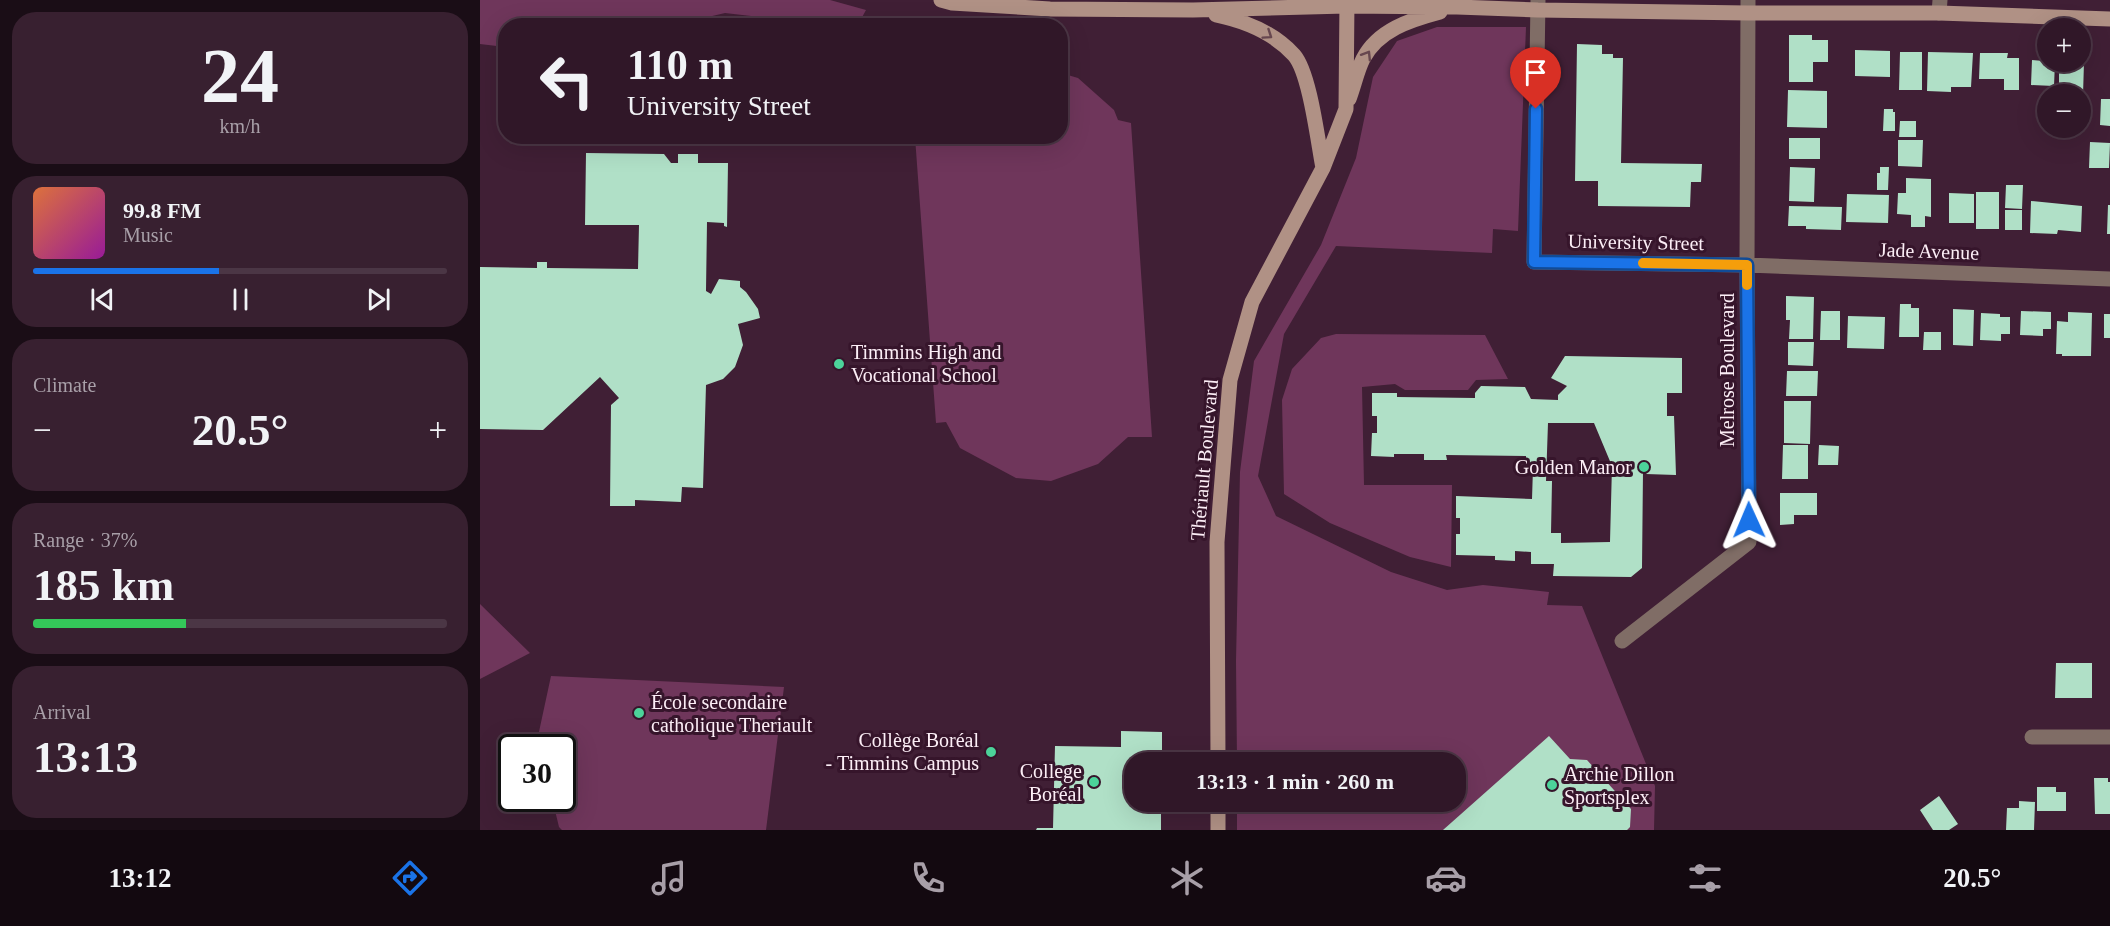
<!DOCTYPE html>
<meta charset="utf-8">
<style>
body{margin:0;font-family:"Times New Roman",serif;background:#382030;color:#f1f3f6;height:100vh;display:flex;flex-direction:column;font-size:22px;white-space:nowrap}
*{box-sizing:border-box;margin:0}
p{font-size:20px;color:#a89fa8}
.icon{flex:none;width:33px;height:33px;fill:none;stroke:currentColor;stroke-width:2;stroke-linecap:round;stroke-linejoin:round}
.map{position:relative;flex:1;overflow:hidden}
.side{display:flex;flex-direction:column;gap:12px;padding:12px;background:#1a0d16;width:480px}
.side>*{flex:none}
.guide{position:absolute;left:18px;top:18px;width:570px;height:126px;border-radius:24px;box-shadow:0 6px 24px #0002,0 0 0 2px #4b3645;background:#301728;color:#f1f3f6;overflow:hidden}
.buttons{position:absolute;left:1557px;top:18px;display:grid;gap:12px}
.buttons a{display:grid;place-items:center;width:54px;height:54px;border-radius:50%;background:#301728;box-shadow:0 6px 24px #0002,0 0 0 2px #4b3645;font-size:30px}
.speed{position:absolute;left:18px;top:734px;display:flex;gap:12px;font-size:30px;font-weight:700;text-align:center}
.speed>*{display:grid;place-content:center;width:78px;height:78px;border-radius:50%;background:#301728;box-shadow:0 6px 24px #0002,0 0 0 2px #4b3645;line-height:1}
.speed .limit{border:3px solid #111;border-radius:9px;background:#fff;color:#111}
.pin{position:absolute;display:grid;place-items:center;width:51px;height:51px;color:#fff;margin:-62px -26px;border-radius:50% 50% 50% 0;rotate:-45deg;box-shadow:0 0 6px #0007}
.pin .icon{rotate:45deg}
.me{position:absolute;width:66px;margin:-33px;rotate:359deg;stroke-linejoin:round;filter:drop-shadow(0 0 4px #0008)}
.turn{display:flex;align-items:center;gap:21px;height:126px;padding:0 30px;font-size:27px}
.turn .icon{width:78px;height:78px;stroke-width:2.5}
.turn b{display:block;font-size:42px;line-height:51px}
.big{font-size:45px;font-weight:600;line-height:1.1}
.side .widget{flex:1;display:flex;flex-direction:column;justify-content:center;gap:9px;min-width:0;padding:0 21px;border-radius:24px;background:#382030}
.side .dial{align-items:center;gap:0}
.dial b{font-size:78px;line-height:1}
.song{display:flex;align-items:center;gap:18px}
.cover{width:72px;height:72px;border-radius:9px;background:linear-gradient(135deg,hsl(20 70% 55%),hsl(300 70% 35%))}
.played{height:6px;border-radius:3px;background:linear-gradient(90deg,#1a73e8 45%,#4b3645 45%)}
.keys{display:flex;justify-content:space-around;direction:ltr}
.heat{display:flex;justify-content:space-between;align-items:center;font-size:33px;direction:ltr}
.charge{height:9px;border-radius:4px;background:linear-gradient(90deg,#34c759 37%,#4b3645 0)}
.trip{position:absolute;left:644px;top:752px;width:342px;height:60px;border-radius:24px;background:#301728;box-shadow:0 6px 24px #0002,0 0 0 2px #4b3645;font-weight:600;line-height:60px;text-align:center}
.dock{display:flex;height:96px;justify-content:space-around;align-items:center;background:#130910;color:#a89fa8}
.dock .icon{width:42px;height:42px}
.dock .on{color:#1a73e8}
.dock b{font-size:27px;color:#f1f3f6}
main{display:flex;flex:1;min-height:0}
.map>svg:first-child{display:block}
.green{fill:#6f365b}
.building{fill:#b0e0c7;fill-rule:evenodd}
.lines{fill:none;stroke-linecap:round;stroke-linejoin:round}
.street{stroke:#806d66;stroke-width:15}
.secondary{stroke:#b09185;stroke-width:15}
.oneway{stroke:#67474f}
.route-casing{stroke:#114b97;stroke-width:15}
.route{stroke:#1a73e8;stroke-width:10}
.slow{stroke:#f59e0b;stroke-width:10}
.poi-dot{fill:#4cd39a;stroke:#36152b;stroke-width:2}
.labels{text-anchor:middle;stroke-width:6;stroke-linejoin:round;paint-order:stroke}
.street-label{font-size:20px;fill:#fceef6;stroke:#36152b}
.poi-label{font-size:20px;fill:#fceef6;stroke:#36152b;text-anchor:start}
</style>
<main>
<section class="side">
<div class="widget dial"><b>24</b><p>km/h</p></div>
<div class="widget">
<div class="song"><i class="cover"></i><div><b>99.8 FM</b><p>Music</p></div></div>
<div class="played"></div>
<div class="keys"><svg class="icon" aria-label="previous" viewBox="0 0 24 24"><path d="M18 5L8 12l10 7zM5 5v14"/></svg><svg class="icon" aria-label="pause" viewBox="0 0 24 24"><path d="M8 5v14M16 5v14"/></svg><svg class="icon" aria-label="next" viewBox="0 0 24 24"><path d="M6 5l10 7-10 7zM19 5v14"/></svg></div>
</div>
<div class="widget"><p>Climate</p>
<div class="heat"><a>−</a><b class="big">20.5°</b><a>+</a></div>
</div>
<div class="widget"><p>Range · 37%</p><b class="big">185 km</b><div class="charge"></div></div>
<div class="widget"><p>Arrival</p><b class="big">13:13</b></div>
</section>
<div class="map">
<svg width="1630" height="830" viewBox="0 0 1630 830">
<rect width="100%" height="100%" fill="#401f35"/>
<path class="green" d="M0,0h350l36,10 -6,11 -48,2 -87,-10 -55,13h-90l-26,-5 -3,4 -45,1 -1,21 -25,-3z
M957,27h89l-8,204 -25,-2 -1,24 -156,-7 -52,88 -26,142 18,40 115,56 56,18 36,-5 66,7 -2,13 35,1 73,180 -1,44h-417v-29h218v-39h-218l-1,-101 4,-189 14,-111 67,-116 35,-87 17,-81 24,-36z
M581,73l17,5 36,32 4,10 13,3 21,314h-24l-30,27 -47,17 -35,-3 -56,-30 -14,-26 -10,1 -21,-286 145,-1z
M856,334l149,1 23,44 -32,1 -8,10h-63l-10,-6 -33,3 2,98h88l-1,82 -41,-10 -80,-34 -46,-29 -2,-94 10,-31 29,-31z
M0,604l50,49 -50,26z
M71,676l233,11 -18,143h-204l-3,-3 -7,-29h10v-51h-23l-2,-6z"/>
<path class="building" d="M1309,35h23v5h16v22h-15v20h-24z
M1097,44l25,1v9h11v4h10l-2,105 81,1 -1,18h-10l-1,25 -92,-1v-25h-23z
M1375,50l35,1v26l-35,-1z
M1420,52h22v38h-23z
M1448,52l45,1 -2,34h-20v5l-24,-1z
M1500,53h28l-1,5h12v32h-15v-11h-25z
M1552,60l23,2 -1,24 -23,-1z
M1579,62h25l-1,33 -24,-1z
M1308,90l39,1v37l-40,-1z
M1621,99h9v27l-10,-1z
M1404,109h9v3h2v19h-12z
M1420,121h16v16h-17z
M1309,138h31v21h-31z
M1418,140h25l-1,27 -24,-1z
M1610,142l20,1 -1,25h-20z
M106,153l78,1 7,9h7v-9h20v9h30l-1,64 -3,-1v-3l-17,-1 -1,69 5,3 8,-15 21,2v6l6,5 12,17 2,9 -22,6 5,21 -8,22 -12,12 -17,6 -3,103 -21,-1 -1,15 -46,-2v6h-25l1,-101 8,-7 -19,-21 -57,53 -63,-1v-162l57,1v-6h10v6l91,1 1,-44h-54z
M1310,167l25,1 -1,34 -25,-1z
M1400,167h9l-1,23h-11v-17h3z
M1426,178l25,1v38l-6,-1v11h-14v-12l-14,-1 1,-21h8z
M1526,185h17l-1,24 -17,-1z
M1496,192h23v37h-23z
M1469,193l25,1v29h-25z
M1367,194l42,1 -1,28 -42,-1z
M1551,201l51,5 -1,26 -23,-2 -1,4 -27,-1z
M1628,205h2v29h-3z
M1309,206l53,1 -1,23 -35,-1v-3h-18z
M1525,210h17v20h-17z
M1306,296l28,1 -1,42h-24l1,-19h-4z
M1420,304h11v4h8v29h-20z
M1473,309l21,1 -1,36 -20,-1z
M1341,311h19v29h-20z
M1541,311l30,1v17h-8v7l-23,-1z
M1588,312l24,1 -1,43h-29v-2h-6l1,-33 11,1z
M1501,313l19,1v3h10v17h-9v7l-21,-1z
M1624,314h6v24h-6z
M1368,316l37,1 -1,32 -37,-1z
M1444,332h17v18h-18z
M1308,342h26l-1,24 -25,-1z
M1085,356l117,2v35h-15v23h7l2,59 -30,-1 1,-2 -4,-1 -1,97 -11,9 -78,-1 1,-12h-23v-12l-16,-1v10l-20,-1v-4l-39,-1v-21h4v-16h-4v-22l76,3 1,-31h-7v-12l-80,-1 1,5h-23v-6h-30v3l-23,-1 1,-23h5v-17h-5v-23h25v4l78,1v-5l6,-7 44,1 6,12 27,1v-5l9,-9 -16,-8zM1068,423h46l18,43 -2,76 -49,1v-10h-10l1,-52h-6z
M1307,371h31l-1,25h-31z
M1304,401h27l-1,43 -26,-1z
M1303,445h25v34h-26z
M1339,445l20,1 -1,19h-20z
M1300,493h37v22h-23v9l-14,1z
M1576,663h36v35h-37z
M641,731l41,1v30h-28v39h27v29h-125l1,-2h16l2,-82 66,1z
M1069,736l21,23 17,1 44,49 -1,18 -3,3h-184z
M1614,778h14v4h2v32h-15z
M1557,787h19v5h10v19h-29z
M1459,796l19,28 -9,6h-16l-13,-20z
M1539,801l16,1 -1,28h-28l1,-22h12z"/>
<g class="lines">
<path class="street" d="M1058,0l-4,262 213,3 363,14
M1459,13l1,-13
M1142,641l127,-99 -2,-277 1,-265
M1552,737h78"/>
<path class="secondary" d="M461,0l11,3 98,6 143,1 153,-4 111,1 81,3 210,3h191l171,6
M736,15c29,6 57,17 78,40 16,18 24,88 29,113
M869,99c5,-13 8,-28 14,-40 15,-29 47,-39 77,-47
M738,762l-1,-220 13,-162 22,-78 71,-134 23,-59 1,-109
M738,801v29"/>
</g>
<defs><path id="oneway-chevron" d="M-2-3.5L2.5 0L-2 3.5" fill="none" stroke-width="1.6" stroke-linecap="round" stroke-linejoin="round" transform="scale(1.5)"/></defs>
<g class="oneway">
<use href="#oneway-chevron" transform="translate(788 35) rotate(34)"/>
<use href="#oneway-chevron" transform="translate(887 55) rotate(-58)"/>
</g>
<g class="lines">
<g class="route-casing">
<path id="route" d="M1056,109l-2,153 213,3 2,255"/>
</g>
<use href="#route" class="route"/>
<path class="slow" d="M1163,263l104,2v20"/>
</g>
<g class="poi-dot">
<circle cx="359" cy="364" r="6"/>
<circle cx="1164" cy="467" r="6"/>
<circle cx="159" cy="713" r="6"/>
<circle cx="511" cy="752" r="6"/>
<circle cx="614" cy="782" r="6"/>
<circle cx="1072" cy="785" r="6"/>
</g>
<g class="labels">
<g class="street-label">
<text transform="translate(1156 242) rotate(1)" y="7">University Street</text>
<text transform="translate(1449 251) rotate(2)" y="7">Jade Avenue</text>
<text transform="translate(1247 370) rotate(-90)" y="7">Melrose Boulevard</text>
<text transform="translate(724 460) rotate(-85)" y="7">Thériault Boulevard</text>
</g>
<g class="poi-label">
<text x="371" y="359">Timmins High and<tspan x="371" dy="23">Vocational School</tspan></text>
<text x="1152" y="474" text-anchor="end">Golden Manor</text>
<text x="171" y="709">École secondaire<tspan x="171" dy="23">catholique Theriault</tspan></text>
<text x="499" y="747" text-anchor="end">Collège Boréal<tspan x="499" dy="23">- Timmins Campus</tspan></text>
<text x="602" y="778" text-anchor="end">College<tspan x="602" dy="23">Boréal</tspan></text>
<text x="1084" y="781">Archie Dillon<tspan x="1084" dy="23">Sportsplex</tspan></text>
</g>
</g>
</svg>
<div class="buttons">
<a>+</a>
<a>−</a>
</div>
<div class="speed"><div class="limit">30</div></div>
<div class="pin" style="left:1056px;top:109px;background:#d93025"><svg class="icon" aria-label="arrive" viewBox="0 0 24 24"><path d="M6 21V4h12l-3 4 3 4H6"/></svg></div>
<svg class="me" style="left:1269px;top:520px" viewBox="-20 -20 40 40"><path d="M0-17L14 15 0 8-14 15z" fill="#1a73e8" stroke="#fff" stroke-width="4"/></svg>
<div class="trip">13:13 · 1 min · 260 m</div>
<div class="guide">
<div class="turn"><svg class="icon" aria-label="left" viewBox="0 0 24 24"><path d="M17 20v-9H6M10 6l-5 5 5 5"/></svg><div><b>110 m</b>University Street</div></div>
</div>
</div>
</main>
<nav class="dock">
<b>13:12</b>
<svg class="icon on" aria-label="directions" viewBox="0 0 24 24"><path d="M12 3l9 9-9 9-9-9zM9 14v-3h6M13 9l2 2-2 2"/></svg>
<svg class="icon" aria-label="music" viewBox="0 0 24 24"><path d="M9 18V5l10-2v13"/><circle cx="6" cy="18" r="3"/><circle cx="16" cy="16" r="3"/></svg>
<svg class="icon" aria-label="phone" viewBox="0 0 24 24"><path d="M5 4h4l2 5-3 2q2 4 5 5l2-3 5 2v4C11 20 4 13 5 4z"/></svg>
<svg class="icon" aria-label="climate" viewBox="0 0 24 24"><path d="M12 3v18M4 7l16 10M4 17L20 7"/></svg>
<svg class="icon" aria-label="car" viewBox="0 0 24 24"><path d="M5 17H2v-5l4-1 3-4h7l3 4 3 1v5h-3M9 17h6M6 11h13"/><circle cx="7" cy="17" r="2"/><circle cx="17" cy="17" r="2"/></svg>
<svg class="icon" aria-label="filters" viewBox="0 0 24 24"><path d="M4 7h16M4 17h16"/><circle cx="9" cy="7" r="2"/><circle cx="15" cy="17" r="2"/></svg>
<b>20.5°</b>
</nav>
